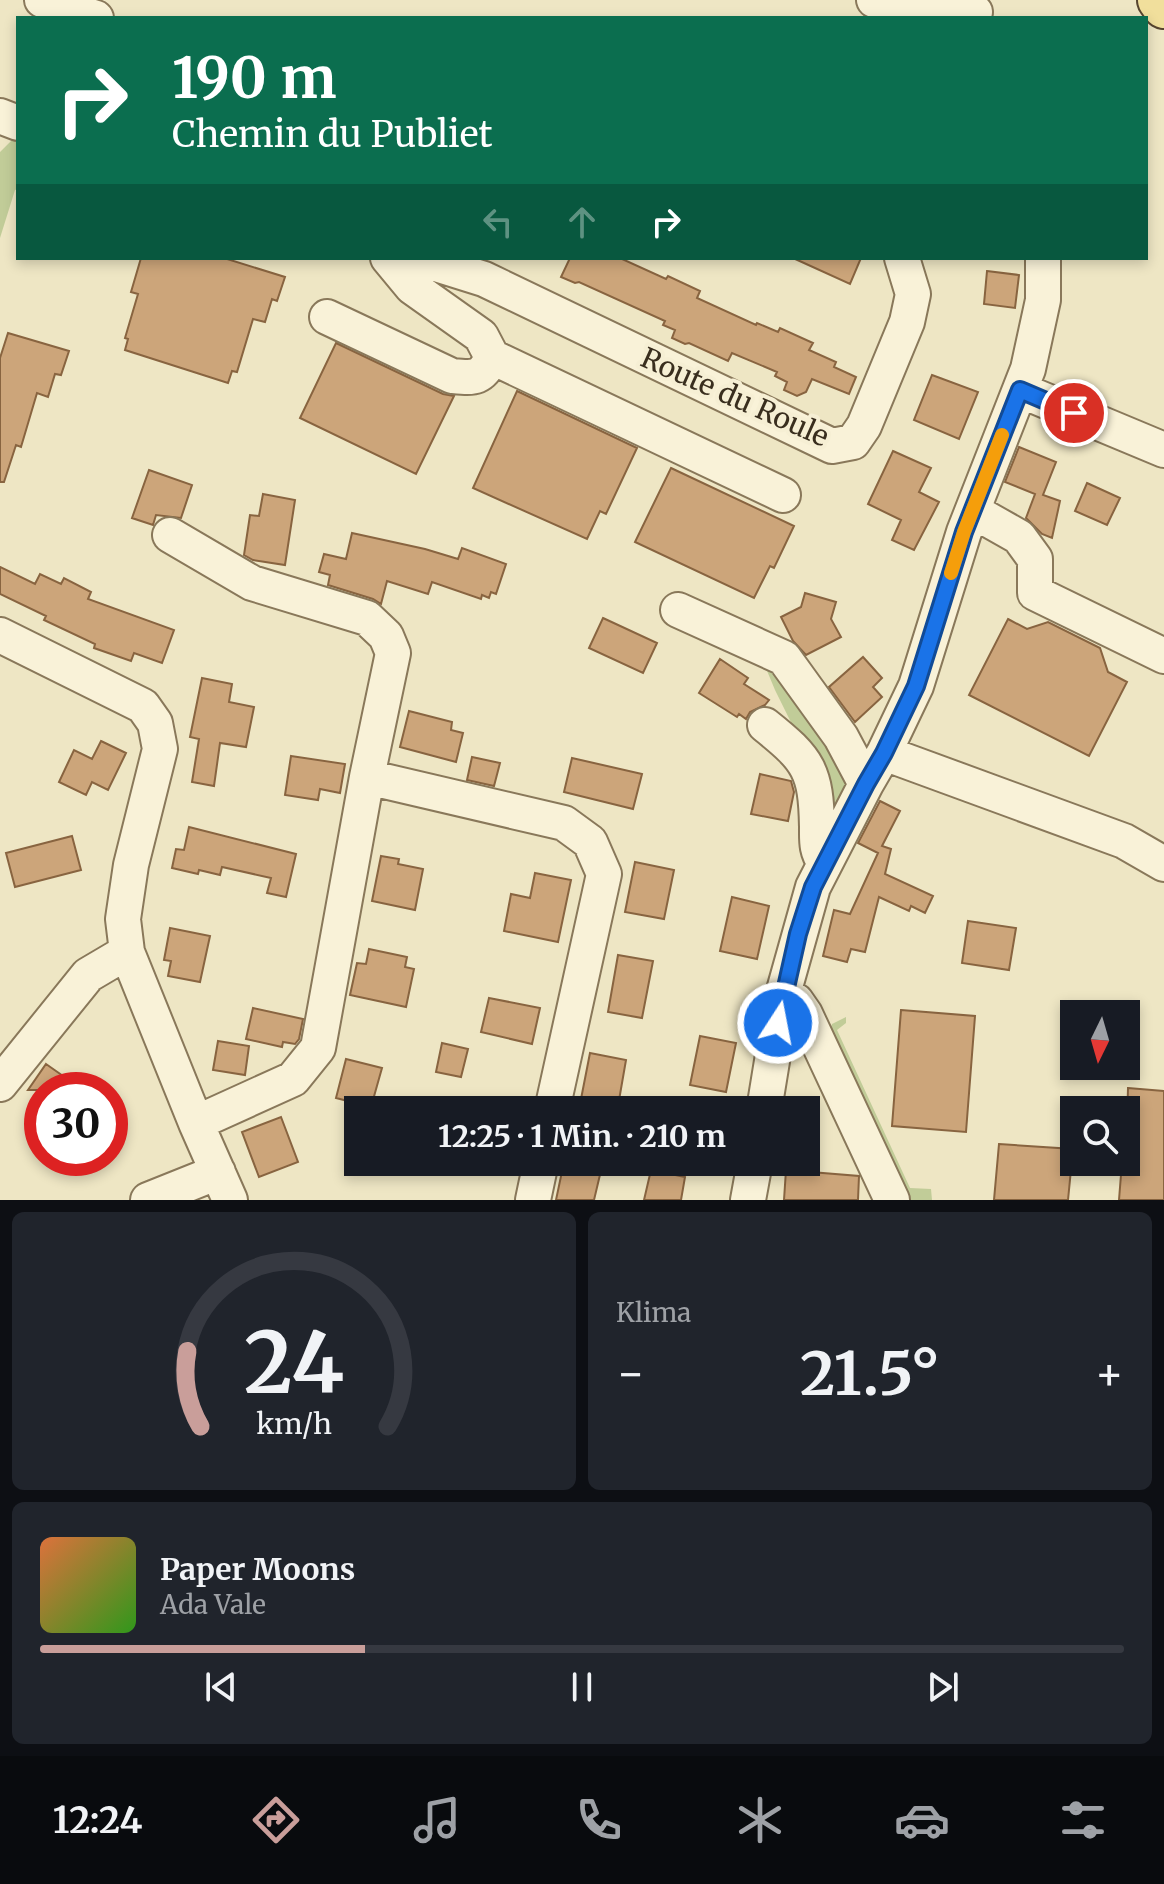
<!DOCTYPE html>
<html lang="de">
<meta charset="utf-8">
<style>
body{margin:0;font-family:Merriweather,serif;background:#20242c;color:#f1f3f6;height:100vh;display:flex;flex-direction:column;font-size:30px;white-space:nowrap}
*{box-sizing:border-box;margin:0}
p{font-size:26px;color:#9ea1a6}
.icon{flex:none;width:44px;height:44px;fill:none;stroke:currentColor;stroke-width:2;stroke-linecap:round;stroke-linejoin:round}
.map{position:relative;height:1200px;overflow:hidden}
.panel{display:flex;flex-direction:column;gap:12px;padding:12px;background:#0d0f14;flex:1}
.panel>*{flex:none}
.top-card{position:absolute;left:16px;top:16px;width:1132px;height:244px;border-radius:0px;box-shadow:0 4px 12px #0003;background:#0b6e4f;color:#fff;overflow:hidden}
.needle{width:52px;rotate:185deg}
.tools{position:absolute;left:1060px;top:1000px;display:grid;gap:16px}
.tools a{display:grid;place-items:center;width:80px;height:80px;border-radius:0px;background:#171b24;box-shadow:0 4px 12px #0003;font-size:40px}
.speed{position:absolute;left:24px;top:1072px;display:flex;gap:16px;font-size:40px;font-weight:700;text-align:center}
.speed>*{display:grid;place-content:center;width:104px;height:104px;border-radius:50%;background:#171b24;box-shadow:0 4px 12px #0003;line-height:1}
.speed .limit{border:12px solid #d22;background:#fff;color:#111}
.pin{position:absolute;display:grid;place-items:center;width:68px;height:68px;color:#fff;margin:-34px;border:4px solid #fff;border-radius:50%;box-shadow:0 2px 8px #0007}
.me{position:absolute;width:88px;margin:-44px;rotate:11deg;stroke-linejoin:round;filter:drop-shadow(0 0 6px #0008)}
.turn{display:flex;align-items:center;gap:28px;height:168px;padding:0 24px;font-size:36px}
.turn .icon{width:104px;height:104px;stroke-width:2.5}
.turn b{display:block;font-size:56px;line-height:68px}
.lanes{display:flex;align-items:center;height:76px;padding:0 24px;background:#0003;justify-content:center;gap:40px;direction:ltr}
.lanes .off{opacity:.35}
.big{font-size:60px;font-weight:700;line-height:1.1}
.panel .card{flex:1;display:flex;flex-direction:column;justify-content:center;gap:12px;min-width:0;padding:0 28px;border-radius:12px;background:#20242c}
.panel .dial{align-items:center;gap:0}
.dial svg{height:208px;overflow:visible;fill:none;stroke:#363941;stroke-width:7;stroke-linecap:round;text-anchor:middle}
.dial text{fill:#f1f3f6;stroke:none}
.song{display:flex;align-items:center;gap:24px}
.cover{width:96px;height:96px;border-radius:12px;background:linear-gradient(135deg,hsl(20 70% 55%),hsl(110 70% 35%))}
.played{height:8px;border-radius:4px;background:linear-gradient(90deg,#c99e9a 30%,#363941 30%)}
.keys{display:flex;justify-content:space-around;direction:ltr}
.heat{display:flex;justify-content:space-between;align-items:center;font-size:44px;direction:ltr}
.panel .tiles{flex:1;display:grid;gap:12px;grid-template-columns:1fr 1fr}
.card:last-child{grid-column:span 2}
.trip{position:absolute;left:344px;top:1096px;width:476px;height:80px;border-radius:0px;background:#171b24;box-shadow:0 4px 12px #0003;font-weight:700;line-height:80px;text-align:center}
.tabs{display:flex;height:128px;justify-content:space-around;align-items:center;background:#090b0e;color:#9ea1a6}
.tabs .icon{width:56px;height:56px}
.tabs .current{color:#c99e9a}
.tabs b{font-size:36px;color:#f1f3f6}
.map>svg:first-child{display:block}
.green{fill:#c1cc98}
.building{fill:#cca57a;stroke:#886440;stroke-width:2}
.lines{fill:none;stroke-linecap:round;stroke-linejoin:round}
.minor-casing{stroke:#89785a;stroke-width:38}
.major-casing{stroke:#57452f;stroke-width:46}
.minor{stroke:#f9f2d8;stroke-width:34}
.major{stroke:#f1df9c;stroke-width:42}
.route-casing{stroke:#114b97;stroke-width:20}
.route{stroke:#1a73e8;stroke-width:14}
.slow{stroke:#f59e0b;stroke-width:14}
.labels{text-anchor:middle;stroke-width:8;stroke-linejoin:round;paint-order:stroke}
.street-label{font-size:28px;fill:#392e1e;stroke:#f6efd4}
</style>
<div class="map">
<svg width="1164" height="1200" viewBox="0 0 1164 1200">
<rect width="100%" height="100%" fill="#eee6c4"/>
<path class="green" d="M14,138l4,1v50l-3,1 -15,48v-86z
M760,654l94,125 -32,70v-64l-47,-95z
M846,1017v6l-9,7 73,158 21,1 1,11h-28l-74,-169 2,-7z"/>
<path class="building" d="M141,258h83l61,19 -8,24 -5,-2 -7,23 -12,-3 -16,53 -5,-1 -4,12 -103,-33 3,-11 -3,-1 13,-44 -7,-2z
M570,258h50l46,21 2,-3 32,15 -3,7 59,27 1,-2 21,9 2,-4 33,15 -4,7 27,12 -2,5 22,10 -7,17 -37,-15 -6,13 -9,4 -13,-6 3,-8 -12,-6 2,-4 -45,-19 -4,8 -39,-18 -4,1 -13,-6 3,-8 -12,-5 2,-4 -86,-39 -4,1 -14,-6z
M793,258h68l-11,26z
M987,271l32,4 -4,33 -31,-4z
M8,333l61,18 -8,24 -6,-1 -7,23 -11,-4 -16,54 -5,-2 -12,37h-4v-124z
M336,343l107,51 11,2 -38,78 -116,-56z
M932,375l46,17 -19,47 -45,-19z
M517,391l120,57 -31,66 -6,-3 -13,28 -114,-51z
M1019,447l37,15 -13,33 17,6 -8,37 -10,-4 -16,-16 9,-24 -30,-12z
M893,451l38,17 -12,24 20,10 -25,48 -22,-10 9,-20 -33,-16z
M671,468l123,58 -20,42 -4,-2 -16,32 -119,-56z
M149,470l43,15 -11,33 -25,-3 -3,10 -21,-7z
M1087,483l33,15 -13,27 -32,-14z
M263,494l32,6 -10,65 -32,-5 -9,-5 6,-40 9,1z
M352,533l73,16 33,10 4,-11 44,16 -10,30 -5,-2 -2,6 -7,-3 -1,4 -49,-17 -4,12 -41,-13 -6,23 -8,-5 -45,-14 2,-10 -11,-3 5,-18 22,5z
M0,567l35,17 5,-10 21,10 3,-6 27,14 -3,7 86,31 -12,33 -28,-10 -3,8 -37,-13 1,-4 -51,-24 2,-4 -46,-22z
M805,593l31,9 -5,17 10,18 -35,18 -13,-14 -12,-24 20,-10z
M603,618l54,25 -14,30 -54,-25z
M1008,619l19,10 21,-7 52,26 8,24 19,10 -38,74 -120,-61z
M863,657l19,21 -9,9 9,10 -27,25 -26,-35z
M720,659l28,19 -4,6 25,16 -4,5 -15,7 -4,7 -7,-5 -2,3 -38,-24z
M202,678l30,6 -3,18 25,5 -8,40 -26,-4 -6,43 -22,-4 7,-43 -9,-2z
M409,711l43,11 -1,8 12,3 -7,29 -56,-15z
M101,741l25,12 -18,37 -16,-8 -6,13 -27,-13 15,-32 18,9z
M291,756l54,8 -5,29 -20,-4 -2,11 -33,-5z
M472,757l28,6 -6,23 -27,-6z
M572,758l70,16 -9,35 -69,-17z
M760,774l31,7 3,11 -6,29 -37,-7z
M880,801l20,10 -18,35 9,3 -6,25 48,22 -8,17 -14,-7 -2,5 -30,-14 -14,55 -14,-3 -4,13 -24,-6 11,-46 16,4 28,-61 -20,-10z
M189,827l107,27 -10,43 -19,-4 4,-15 -49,-11 -2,8 -21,-5 -1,4 -26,-6 4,-19 8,1z
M72,836l9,34 -66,17 -9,-34z
M381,856l18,3 -1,5 25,5 -8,41 -43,-9z
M635,862l39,8 -10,49 -39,-7z
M535,873l36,7 -13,62 -54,-11 7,-37 19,4z
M732,897l37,9 -12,53 -37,-8z
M968,921l48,7 -7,42 -47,-7z
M170,928l40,8 -10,46 -32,-6 3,-15 -7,-1z
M369,949l38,8 -2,10 9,2 -8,38 -56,-12 7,-32 9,1z
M618,955l35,6 -11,57 -34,-6z
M489,998l51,10 -8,36 -51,-12z
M253,1008l50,11 -4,20 -4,5 -12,-2 -1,5 -36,-8z
M901,1010l74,6 -9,116 -74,-6z
M700,1036l36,7 -10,49 -36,-7z
M218,1041l31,5 -4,29 -32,-5z
M442,1043l26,6 -7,28 -25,-5z
M590,1053l36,7 -8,46 -37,-7z
M346,1059l36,9 -11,39 -35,-9z
M46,1064l37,26h-55z
M1128,1088l36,3v109h-45l3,-38h4z
M281,1117l17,45 -39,15 -17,-45z
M999,1144l74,5 -5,51h-74z
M564,1162h39l-9,38h-38z
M651,1170l34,7 -4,23h-37z
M786,1170l73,6 -1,24h-74z"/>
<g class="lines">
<g class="minor-casing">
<path id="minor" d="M42,0l54,18
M874,0l85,14 16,-2
M0,116l18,7
M388,258l24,29 69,49 11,21 291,138
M417,258l67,21 348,167 21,-4 11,-16 43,-104 6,-28 -11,-36
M327,317l125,59c23,2 30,3 40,-19
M1020,390l144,60
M973,511l46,26 16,22v34l129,63
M170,535l82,48 115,35 19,18 7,17 -26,124 -49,271 -25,31 -97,44
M678,610l106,48 57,79 25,47
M0,635l143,71 12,17 5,26 -29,116 -8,54 4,33 69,171 34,77
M765,725c44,35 51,46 52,102 0,14 -1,24 8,36
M884,753l240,88 40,23
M367,777l197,46 26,19 14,32 -52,236
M783,994l13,7 9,13 87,186
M0,1084l88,-109 39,-23
M764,1110l19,-116 30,-107 53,-103 18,-31 32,-67 48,-154 64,-163 15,-69v-42
M148,1200l70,-28
M533,1200l8,-38
M748,1200l7,-38"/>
</g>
<g class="major-casing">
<path id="major" d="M1159,0l5,7"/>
</g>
<use href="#minor" class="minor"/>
<use href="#major" class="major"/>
</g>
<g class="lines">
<g class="route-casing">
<path id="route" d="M778,1023l20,-89 15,-47 53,-103 18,-31 32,-67 48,-154 56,-142 54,23"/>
</g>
<use href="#route" class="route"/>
<path class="slow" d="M951,573l13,-41 38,-97"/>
</g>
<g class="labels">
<g class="street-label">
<text transform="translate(735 397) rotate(24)" y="10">Route du Roule</text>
</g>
</g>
</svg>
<div class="tools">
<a><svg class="needle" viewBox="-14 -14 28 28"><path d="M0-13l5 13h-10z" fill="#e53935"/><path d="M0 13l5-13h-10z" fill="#9ea1a6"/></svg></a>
<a><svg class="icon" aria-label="search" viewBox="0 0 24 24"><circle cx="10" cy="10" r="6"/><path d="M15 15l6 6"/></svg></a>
</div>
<div class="speed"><div class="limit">30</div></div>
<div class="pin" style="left:1074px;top:413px;background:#d93025"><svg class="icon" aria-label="arrive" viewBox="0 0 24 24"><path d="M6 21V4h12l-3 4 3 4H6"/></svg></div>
<svg class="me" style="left:778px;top:1023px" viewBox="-20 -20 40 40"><circle r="17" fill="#1a73e8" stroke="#fff" stroke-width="3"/><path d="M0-11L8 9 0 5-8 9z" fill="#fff"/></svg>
<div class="trip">12:25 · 1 Min. · 210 m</div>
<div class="top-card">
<div class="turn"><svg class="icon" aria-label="right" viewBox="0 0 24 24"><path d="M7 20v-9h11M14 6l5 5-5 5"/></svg><div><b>190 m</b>Chemin du Publiet</div></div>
<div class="lanes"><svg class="icon off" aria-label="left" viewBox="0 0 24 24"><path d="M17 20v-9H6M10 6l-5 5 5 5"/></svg><svg class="icon off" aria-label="ahead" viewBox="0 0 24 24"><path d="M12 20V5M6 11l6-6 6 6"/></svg><svg class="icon" aria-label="right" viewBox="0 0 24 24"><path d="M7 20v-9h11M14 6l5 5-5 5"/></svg></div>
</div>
</div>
<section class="panel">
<div class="tiles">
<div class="card dial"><svg viewBox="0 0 100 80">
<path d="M14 69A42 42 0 1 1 86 69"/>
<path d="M14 69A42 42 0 0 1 9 40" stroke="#c99e9a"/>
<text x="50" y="56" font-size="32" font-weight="700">24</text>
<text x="50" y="72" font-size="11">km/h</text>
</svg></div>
<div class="card"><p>Klima</p>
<div class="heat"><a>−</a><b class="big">21.5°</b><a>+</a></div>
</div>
<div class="card">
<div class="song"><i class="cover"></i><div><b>Paper Moons</b><p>Ada Vale</p></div></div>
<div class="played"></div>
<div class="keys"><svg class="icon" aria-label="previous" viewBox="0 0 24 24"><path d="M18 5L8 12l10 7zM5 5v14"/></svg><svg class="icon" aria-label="pause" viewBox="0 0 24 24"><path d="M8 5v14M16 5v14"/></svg><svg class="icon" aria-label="next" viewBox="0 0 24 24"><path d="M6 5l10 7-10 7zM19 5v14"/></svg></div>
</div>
</div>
</section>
<nav class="tabs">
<b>12:24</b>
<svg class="icon current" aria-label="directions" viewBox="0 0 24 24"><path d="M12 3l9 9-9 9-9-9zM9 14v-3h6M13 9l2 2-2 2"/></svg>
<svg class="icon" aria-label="music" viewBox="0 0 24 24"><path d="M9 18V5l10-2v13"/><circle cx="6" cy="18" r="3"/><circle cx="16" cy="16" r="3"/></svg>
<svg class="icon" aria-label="phone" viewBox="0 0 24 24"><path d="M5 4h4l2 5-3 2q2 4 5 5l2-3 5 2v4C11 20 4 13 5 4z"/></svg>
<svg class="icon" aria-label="climate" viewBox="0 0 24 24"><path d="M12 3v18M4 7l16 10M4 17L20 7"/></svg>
<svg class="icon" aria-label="car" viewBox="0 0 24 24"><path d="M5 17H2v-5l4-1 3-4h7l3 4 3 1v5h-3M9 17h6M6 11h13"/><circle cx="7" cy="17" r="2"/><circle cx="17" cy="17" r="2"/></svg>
<svg class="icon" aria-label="filters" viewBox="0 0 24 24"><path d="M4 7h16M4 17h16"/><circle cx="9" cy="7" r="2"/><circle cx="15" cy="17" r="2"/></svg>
</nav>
